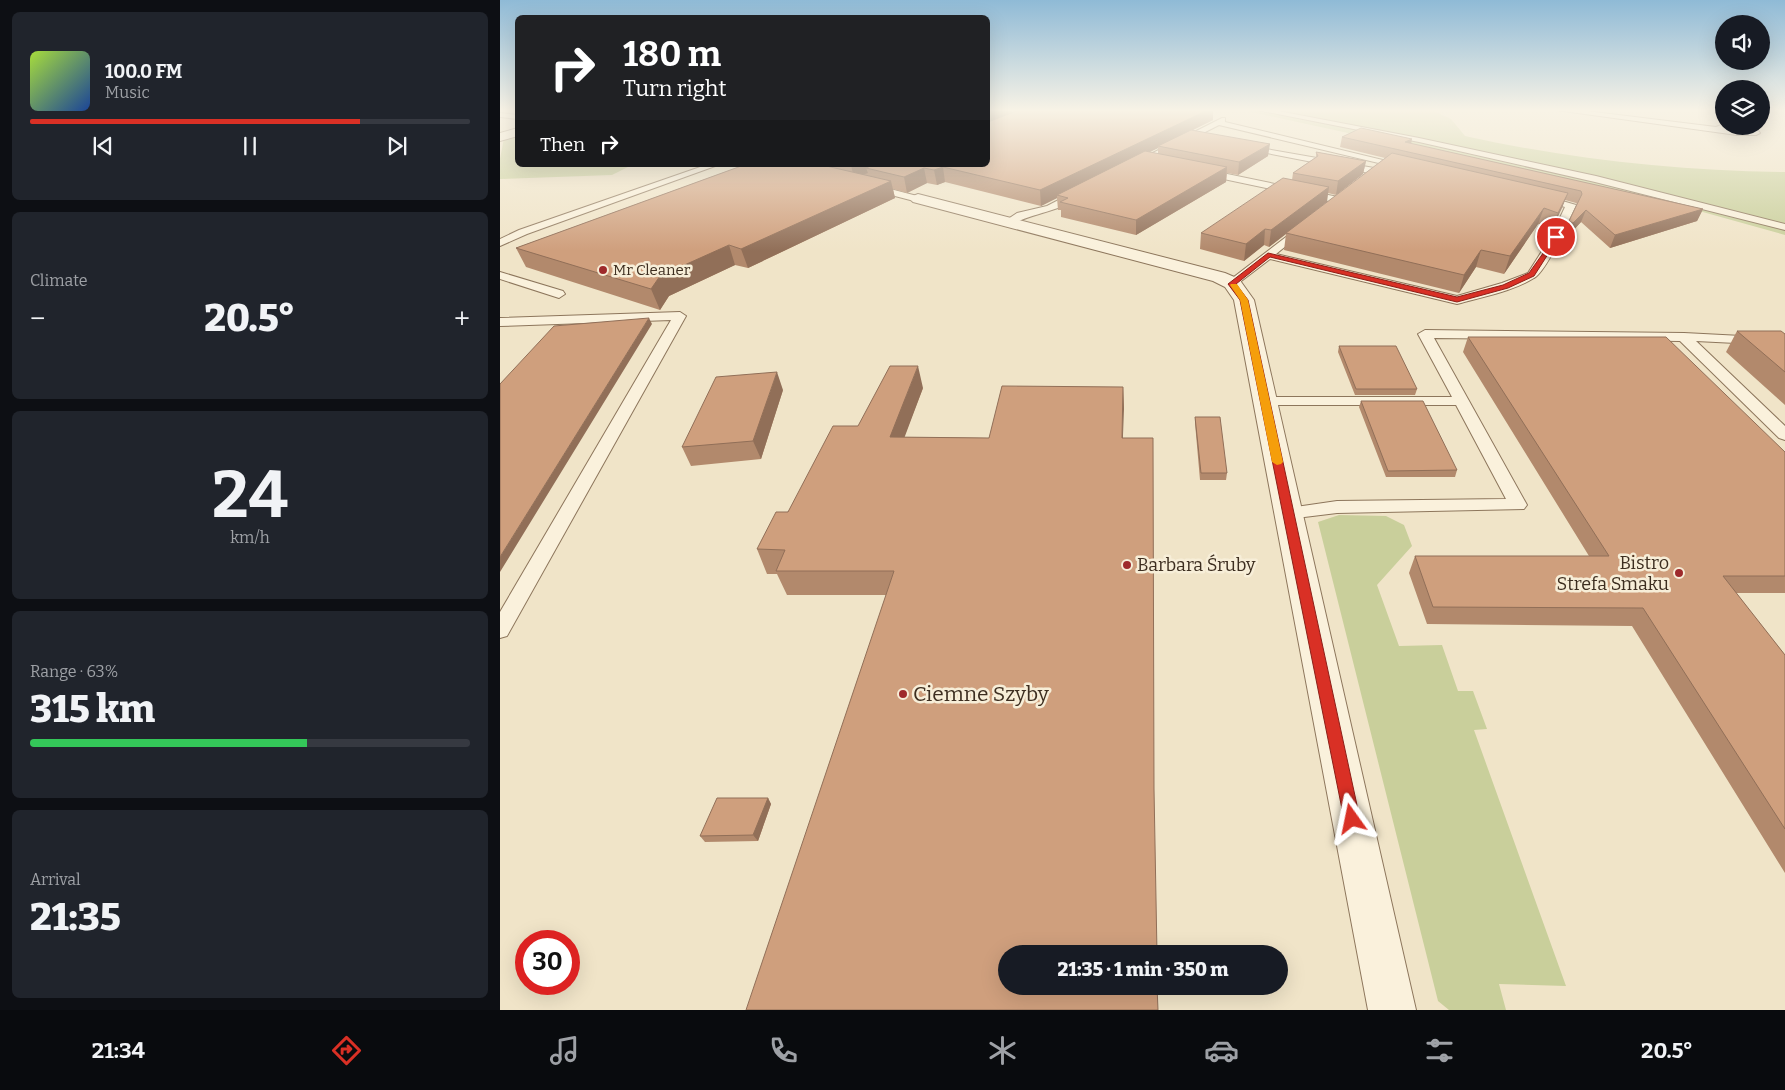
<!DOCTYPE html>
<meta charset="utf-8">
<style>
body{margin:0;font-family:Bitter,serif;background:#20242c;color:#f1f3f6;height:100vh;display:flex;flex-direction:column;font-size:19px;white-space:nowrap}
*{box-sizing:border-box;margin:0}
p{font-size:16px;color:#9ea1a6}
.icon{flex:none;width:28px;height:28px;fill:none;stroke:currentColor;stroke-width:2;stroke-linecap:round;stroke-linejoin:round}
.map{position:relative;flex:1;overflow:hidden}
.side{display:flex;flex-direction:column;gap:12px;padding:12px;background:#0d0f14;width:500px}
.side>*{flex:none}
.guide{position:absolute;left:15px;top:15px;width:475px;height:152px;border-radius:8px;box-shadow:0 5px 20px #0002;background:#202124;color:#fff;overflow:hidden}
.fabs{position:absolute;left:1215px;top:15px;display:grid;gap:10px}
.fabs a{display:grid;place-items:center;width:55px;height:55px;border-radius:50%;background:#171b24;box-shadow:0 5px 20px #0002;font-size:25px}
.speed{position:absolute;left:15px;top:930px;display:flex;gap:10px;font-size:25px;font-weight:700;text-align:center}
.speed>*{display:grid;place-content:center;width:65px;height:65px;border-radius:50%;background:#171b24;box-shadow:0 5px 20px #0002;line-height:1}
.speed .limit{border:8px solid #d22;background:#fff;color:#111}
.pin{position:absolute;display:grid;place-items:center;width:42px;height:42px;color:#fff;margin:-21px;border:2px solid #fff;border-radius:50%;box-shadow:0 1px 5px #0007}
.me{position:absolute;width:55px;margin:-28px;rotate:348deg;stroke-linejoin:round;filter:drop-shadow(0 0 4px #0008)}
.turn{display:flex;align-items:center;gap:18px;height:105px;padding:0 25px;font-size:22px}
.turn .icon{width:65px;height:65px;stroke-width:2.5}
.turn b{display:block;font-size:35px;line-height:42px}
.then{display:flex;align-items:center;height:48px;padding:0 25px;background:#0003;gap:10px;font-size:19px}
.big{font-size:38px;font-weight:800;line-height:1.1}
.side .tile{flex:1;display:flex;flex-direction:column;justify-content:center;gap:8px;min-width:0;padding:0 18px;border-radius:8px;background:#20242c}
.side .dial{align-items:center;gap:0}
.dial b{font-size:65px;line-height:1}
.song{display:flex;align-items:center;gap:15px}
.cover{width:60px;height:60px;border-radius:8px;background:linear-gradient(135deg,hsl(80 70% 55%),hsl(220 70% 35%))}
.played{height:5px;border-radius:2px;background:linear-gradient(90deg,#d93025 75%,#363941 75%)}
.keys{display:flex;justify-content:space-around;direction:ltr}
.heat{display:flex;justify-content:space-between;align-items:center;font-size:28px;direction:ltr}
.charge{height:8px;border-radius:4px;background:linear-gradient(90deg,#34c759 63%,#363941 0)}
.trip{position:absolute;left:498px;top:945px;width:290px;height:50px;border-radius:25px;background:#171b24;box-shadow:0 5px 20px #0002;font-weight:800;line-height:50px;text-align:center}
.menu{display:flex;height:80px;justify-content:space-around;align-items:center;background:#090b0e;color:#9ea1a6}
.menu .icon{width:35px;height:35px}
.menu .current{color:#d93025}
.menu b{font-size:22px;color:#f1f3f6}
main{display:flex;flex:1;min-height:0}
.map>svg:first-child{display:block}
.green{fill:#c9cf9b}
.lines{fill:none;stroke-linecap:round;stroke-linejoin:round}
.lane-casing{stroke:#8d765c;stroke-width:2}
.street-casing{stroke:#8d765c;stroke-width:2}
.lane{fill:#faf1dc;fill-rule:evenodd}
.street{fill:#faf1dc;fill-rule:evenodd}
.wall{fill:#b2896c;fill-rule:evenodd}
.shaded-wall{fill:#916f58}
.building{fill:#cf9f7d;stroke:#916f58}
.route{fill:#d93025;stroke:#8d1f18}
.slow{fill:#f59e0b}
.poi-dot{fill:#9e2a2b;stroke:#f7eed8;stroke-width:2}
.labels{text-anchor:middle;stroke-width:5;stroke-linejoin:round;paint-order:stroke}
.far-poi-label{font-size:15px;fill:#3d2e20;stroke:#f7eed8;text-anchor:start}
.poi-label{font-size:18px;fill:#3d2e20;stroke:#f7eed8;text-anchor:end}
.near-poi-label{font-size:21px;fill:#3d2e20;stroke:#f7eed8;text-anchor:start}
</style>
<main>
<section class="side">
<div class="tile">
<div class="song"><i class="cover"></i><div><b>100.0 FM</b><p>Music</p></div></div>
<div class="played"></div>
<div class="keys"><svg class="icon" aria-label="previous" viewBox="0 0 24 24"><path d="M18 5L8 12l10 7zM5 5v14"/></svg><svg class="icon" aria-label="pause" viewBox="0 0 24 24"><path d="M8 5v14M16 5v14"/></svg><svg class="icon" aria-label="next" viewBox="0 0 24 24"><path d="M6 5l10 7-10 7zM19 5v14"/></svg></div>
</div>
<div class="tile"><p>Climate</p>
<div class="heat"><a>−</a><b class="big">20.5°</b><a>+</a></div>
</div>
<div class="tile dial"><b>24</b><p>km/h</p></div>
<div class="tile"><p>Range · 63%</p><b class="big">315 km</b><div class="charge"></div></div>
<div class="tile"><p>Arrival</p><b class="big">21:35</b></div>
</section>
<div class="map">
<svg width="1285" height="1010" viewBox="0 0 1285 1010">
<rect width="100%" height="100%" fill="#f0e4c8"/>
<path class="green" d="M742,110h190l19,9 14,17c104,23 213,35 320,36v63l-111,-31z
M17,134l1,31h114l-20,10 -112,4v-20l4,-21z
M839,515l47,1 18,9 8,21 -35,39 22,61 43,-1 16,46h15l14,38 -13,1 92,256 -67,-2 7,26h-57l-11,-9 -120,-479z"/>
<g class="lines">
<g class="lane-casing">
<path id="lane" d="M757,110h16l146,28 177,38 189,48v6l-190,-48 -176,-40z
M1056,110h22l138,17 8,-3v2l13,5h11l-11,-5c9,0 18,-1 23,7l-4,2h-19z
M0,113l18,2v4l-18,-2z
M722,118h3v4l166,40 -4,3 -168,-40 -81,41 -7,-2z
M743,145l131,23 4,3 -4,3 -128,-25h-3z
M206,165h12l-191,69 -27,12v-7l19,-9z
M703,169l135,28 5,3 -5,3 -138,-29v-4z
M371,184l50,13 2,2 -5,3 -50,-13v-4z
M576,191l8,2c-20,19 -51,19 -73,32l-9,-2 15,-10 30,-7z
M1042,195l34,10c-7,15 -29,66 -42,73 -21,13 -49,18 -73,25l-4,1 -187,-45 -34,26h-8l-2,-2 77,-59 4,1v4l-31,25 181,42 45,-13 26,-10 23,-36 14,-30 -26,-7v-4z
M0,272l63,19 2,3 -6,4 -59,-19z
M180,312l6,4 -179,320 -7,2v-26l171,-292 -171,6v-8z
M925,330l259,3 77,4 2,3 -2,3 -5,1 -60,-3 89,85v14l-6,-2 -99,-97 -246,-3 93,167 -3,4 -187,4 -49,6 -6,-2 -3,-4 3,-4 55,-8 169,-2 -50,-94h-191l-7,-4 7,-4h187l-34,-63z"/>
</g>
<g class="street-casing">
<path id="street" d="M18,128v8l-18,5v-8z
M418,194l307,79 14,6 15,21 162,710h-48l-134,-710 -9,-13 -12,-6 -300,-79 -3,-3 3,-3z"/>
</g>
<use href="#lane" class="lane"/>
<use href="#street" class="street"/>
</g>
<path class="wall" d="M488,110h24v3l7,-3h194v10l-20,10 75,26 -30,19 -11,-2 -1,9 -90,53 -75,-18v-7h-3l-1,-12 -16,8 -96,-24 -8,3 -10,-2 -20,10 -14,-4 2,9 -147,70 -13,-3 -66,31 -9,14 -134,-43 -10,-19 228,-83h244zM658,148v6l-9,-2z
M842,137l69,7 292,65 -6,12 -87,27 -29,-26 -13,14 -4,-2 5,-13 8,-17 -1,-1 -11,-3 -13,29 -14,-5 -34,50 -28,-7 -17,26 -175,-43 2,-16 -17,13 -5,-2 -20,16 -44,-12 1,-16 91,-53 1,-7 23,-16v-5l50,9 -3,13 -27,21 -8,-2 -25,28 82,-63 -45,-11z
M1237,331l48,3v71l-59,-53z
M968,337l317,115v141h-49l49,62v218l-153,-247 -205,-2 -18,-51 6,-17h174l-126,-204z
M839,346l78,43 -2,6h-60l-17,-43z
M623,387l1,22 -238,186h-99l-10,-21h-10l-10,-25 101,-123 65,-38 -19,49 85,1z
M283,390l-22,69 -70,7 -9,-19z
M861,401l96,69 -2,7h-69l-27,-70z
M695,417l32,56 -1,7h-26l-5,-57z
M268,798l3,6 -13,37 -53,1 -5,-6z"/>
<path class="shaded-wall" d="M497,110h15l1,8 -25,9v-14z
M708,110h5v10l-53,26h-2v2l-97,48 -4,-1v3l-16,8 -1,-16z
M912,139l-2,11 -5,-8z
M770,144l-2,12 -30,19 1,-13z
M866,161l-3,13 -27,21 2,-14z
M351,165h38l-23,3 2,5 -14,5z
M443,167l2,15 -8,3 -3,-15z
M727,167l-1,15 -90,53v-15z
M424,168l3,15 -20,10 -3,-16z
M391,181l4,17 -147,70 -7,-19z
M829,187l-2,15 -58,45 2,-17z
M1068,193l-6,15 -10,21 6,-16z
M1044,208l-6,16 -34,50 6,-18z
M1203,209l-6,12 -87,27 5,-13z
M1086,210l-5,12 -13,14 5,-13z
M765,229l-1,16 -20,16 2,-17z
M229,245l6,20 -66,31 -9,14 -9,-21 9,-13z
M981,250l-5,17 -17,26 5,-18z
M149,318l3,6 -152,248v-15z
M418,366l5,22 -27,72 -6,-23z
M277,372l6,18 -22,69 -8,-18z
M623,387l1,22 -2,52v-23z
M268,798l3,6 -13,37 -5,-6z"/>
<path class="building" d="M488,110h9l-9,3z
M519,110h189l-168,80 -97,-23 -9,3 -10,-2 -20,9 -38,-9 7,-3h115v-43z
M861,128l51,11 -7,3 298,67 -88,26 -29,-25 -13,13 -4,-2 13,-27 -1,-3 -239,-54z
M691,130l79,14 -31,18 -81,-16z
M645,151l82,16 -91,53 -76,-18 8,-4 -11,-3z
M816,152l50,9 -28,20 -45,-8 25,-17z
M892,153l176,40 -10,20 -14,-5 -34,48 -29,-6 -17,25 -178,-42z
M244,165h78l69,16 -150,68 -12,-4 -69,31 -9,13 -135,-41z
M783,178l46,9 -58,43 -6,-1 -19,15 -45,-11z
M149,318l-149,239v-173l54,-58z
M1237,331h44l4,3v38z
M968,337h198l119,115v124h-62l62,79v174l-142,-221 -210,-1 -18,-51h194z
M839,346h57l21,43h-61z
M390,366h28l-28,71 99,1 13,-52 121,1 -1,51h31l1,351 3,165h-151v32h151l1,24h-412l148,-439h-118l9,-21 -28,-1 19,-37h12l45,-86h25z
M277,372l-24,69 -71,6 34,-70z
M861,401h62l34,69 -69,1z
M695,417h25l7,56h-26z
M217,798h51l-15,37 -53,1z"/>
<linearGradient id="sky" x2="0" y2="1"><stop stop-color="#8fbad6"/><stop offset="0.44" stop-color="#f8f3e6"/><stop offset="1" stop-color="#f8f3e6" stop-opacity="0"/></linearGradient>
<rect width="1285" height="251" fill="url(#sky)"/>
<path class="route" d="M1056,235l3,2 -25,39 -26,12 -51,14 -187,-45 -34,27 12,16 112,519 -2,5 -6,3 -6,-3 -2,-5 -104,-519 -12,-16 40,-31 189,44 46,-12 26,-12z"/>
<path class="slow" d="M731,284h6l11,16 35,162 -2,2 -4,1 -5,-3 -32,-162 -10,-15z"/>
<g class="poi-dot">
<circle cx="103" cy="270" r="5"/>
<circle cx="627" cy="565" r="5"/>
<circle cx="1179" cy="573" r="5"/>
<circle cx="403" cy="694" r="5"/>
</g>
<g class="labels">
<g class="far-poi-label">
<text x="113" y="275">Mr Cleaner</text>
</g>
<g class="poi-label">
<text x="1169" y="569">Bistro<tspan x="1169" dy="21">Strefa Smaku</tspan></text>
<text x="637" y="571" text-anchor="start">Barbara Śruby</text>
</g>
<g class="near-poi-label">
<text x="413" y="701">Ciemne Szyby</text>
</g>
</g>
</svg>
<div class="fabs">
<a><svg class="icon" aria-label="sound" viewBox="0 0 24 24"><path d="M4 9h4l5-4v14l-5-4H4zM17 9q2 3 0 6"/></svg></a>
<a><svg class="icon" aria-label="layers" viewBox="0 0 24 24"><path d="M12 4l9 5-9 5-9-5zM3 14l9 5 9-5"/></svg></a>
</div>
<div class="speed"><div class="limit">30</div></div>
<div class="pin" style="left:1056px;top:237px;background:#d93025"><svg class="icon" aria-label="arrive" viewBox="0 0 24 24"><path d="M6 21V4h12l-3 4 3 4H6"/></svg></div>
<svg class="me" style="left:852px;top:819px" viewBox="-20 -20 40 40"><path d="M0-17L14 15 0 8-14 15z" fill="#d93025" stroke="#fff" stroke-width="4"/></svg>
<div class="trip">21:35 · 1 min · 350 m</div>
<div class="guide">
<div class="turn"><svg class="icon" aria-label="right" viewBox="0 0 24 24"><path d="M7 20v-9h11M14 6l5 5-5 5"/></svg><div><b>180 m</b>Turn right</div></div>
<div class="then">Then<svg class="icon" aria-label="right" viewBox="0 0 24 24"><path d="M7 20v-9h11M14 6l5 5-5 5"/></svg></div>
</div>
</div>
</main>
<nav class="menu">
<b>21:34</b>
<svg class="icon current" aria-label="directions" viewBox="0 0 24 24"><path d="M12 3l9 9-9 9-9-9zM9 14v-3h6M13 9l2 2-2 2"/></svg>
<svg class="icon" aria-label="music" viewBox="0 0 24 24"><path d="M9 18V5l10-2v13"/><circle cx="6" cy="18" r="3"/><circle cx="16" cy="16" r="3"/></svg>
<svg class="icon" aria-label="phone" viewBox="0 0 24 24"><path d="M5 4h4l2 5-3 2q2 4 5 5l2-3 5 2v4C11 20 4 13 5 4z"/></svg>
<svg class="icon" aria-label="climate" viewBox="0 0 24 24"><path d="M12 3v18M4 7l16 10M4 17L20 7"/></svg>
<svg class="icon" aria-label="car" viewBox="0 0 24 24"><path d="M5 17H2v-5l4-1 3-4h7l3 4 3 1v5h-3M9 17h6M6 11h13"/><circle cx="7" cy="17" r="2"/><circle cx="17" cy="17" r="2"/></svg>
<svg class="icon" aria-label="filters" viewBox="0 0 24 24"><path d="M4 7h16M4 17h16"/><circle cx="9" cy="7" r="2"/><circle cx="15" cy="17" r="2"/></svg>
<b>20.5°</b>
</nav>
